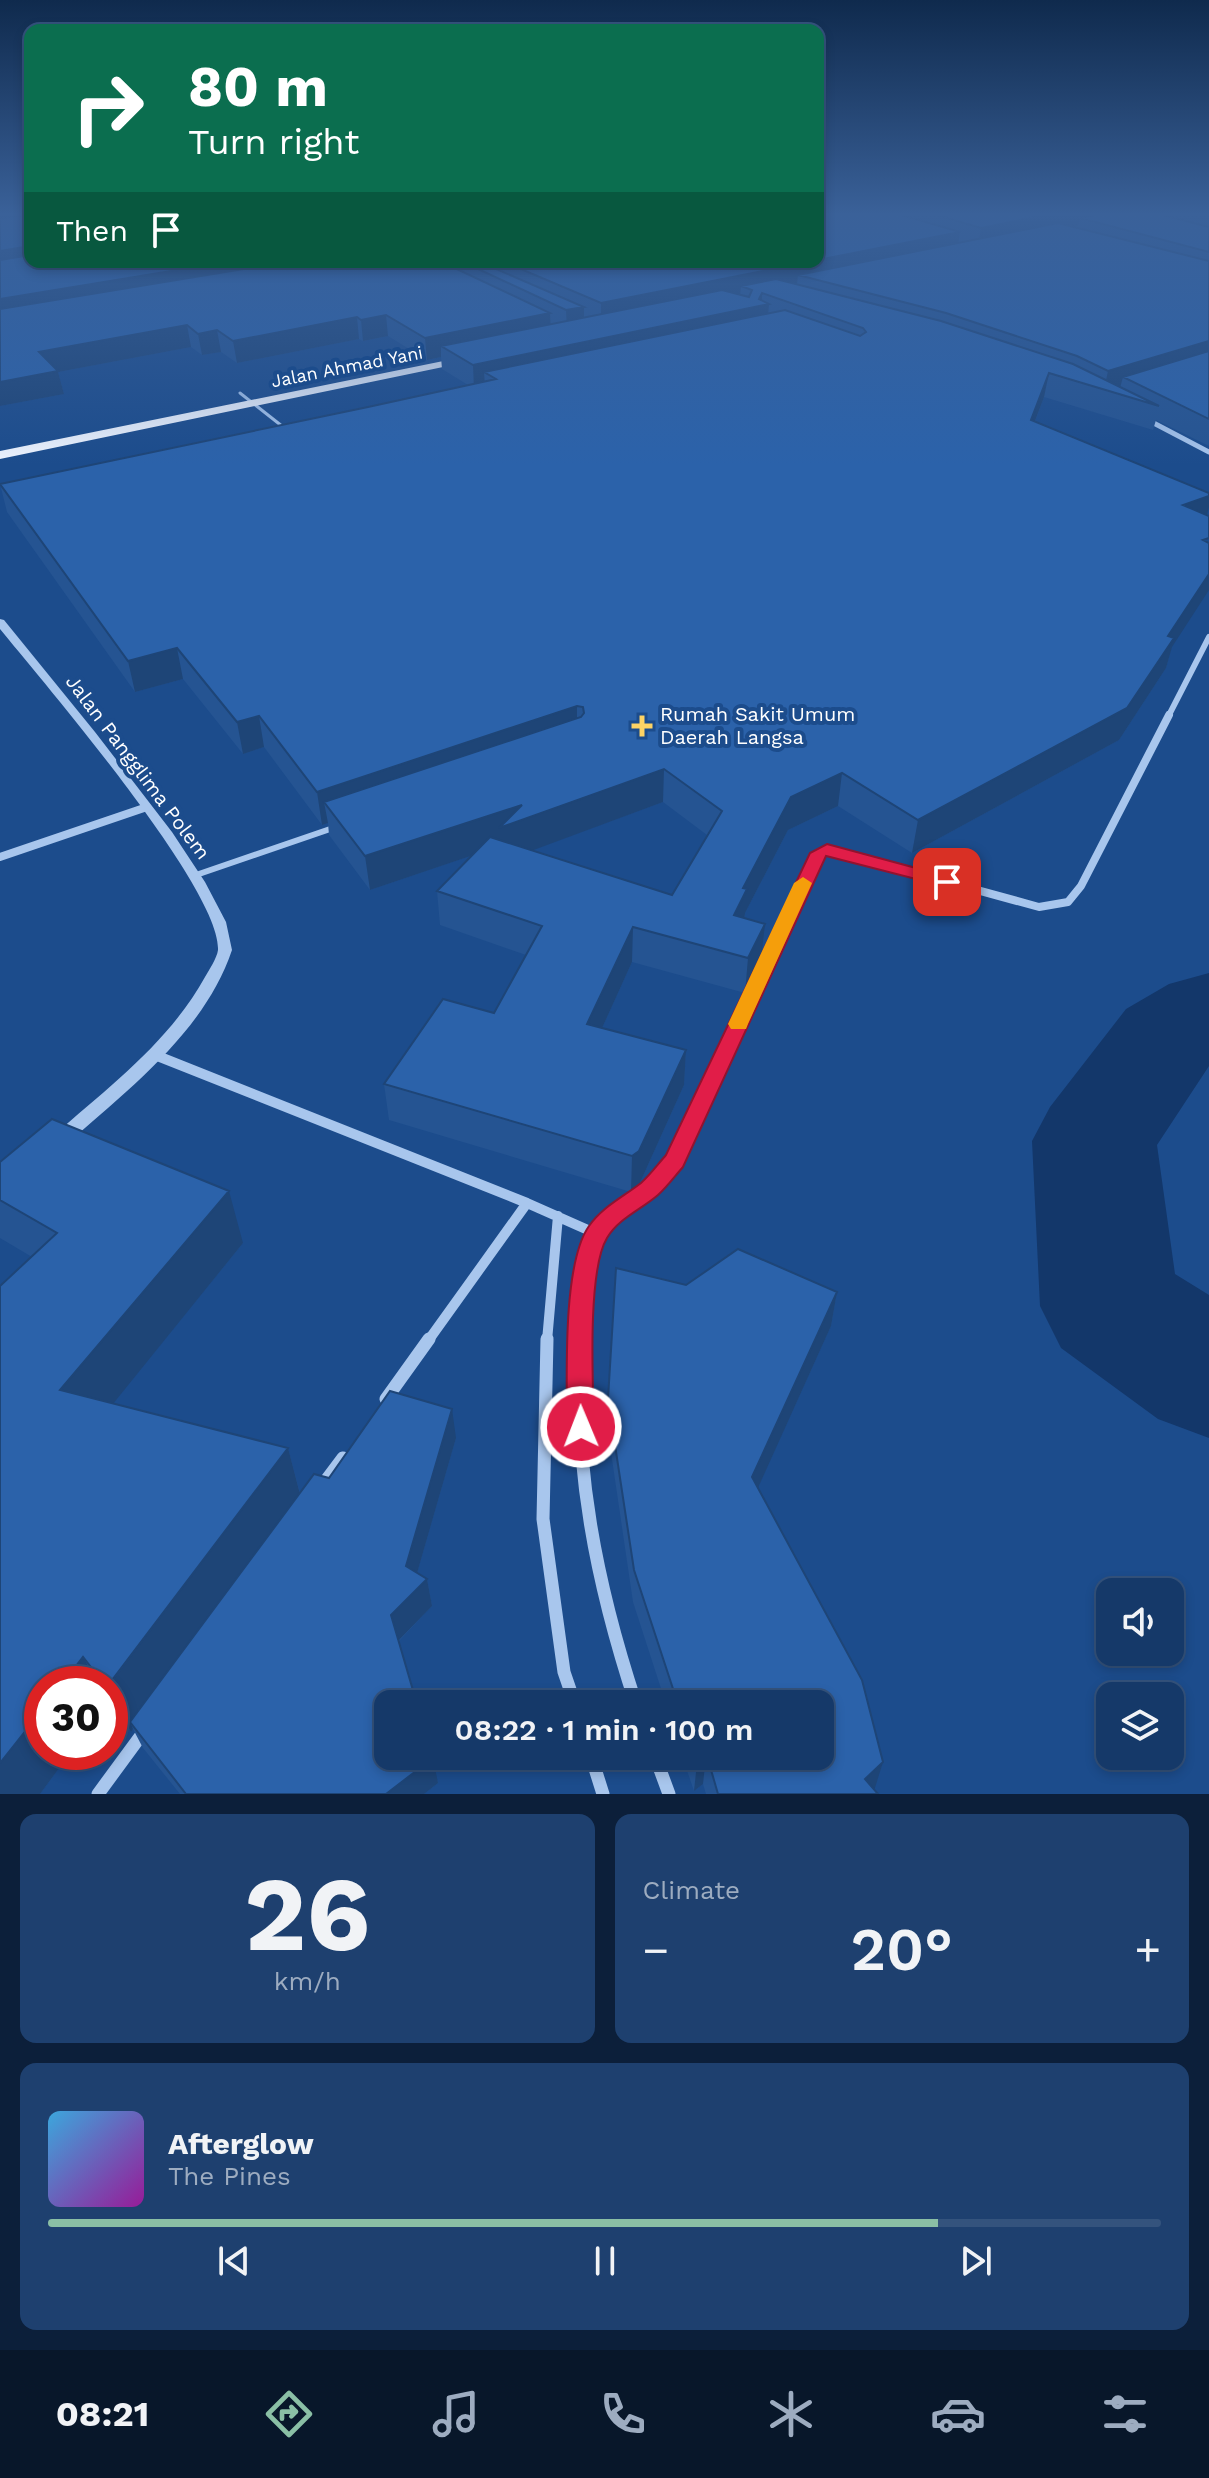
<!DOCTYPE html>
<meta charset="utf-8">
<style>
body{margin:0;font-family:"Work Sans",sans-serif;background:#1e406f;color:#f1f3f6;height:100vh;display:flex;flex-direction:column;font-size:30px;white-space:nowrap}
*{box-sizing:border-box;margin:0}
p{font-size:26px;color:#9dacc0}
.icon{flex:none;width:44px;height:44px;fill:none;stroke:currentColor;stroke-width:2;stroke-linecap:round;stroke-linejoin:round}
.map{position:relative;height:1794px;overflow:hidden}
.drawer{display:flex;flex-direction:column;gap:20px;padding:20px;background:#0c1f3a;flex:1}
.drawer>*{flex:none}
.top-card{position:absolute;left:24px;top:24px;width:800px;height:244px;border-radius:16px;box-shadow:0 4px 12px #0003,0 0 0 2px #34537d;background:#0b6e4f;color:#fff;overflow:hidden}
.controls{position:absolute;left:1096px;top:1578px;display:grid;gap:16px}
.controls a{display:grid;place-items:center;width:88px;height:88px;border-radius:16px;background:#153969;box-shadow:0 4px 12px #0003,0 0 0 2px #34537d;font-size:40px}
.speed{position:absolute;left:24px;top:1666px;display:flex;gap:16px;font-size:40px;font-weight:700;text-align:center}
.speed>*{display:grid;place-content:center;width:104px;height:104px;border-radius:50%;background:#153969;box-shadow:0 4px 12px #0003,0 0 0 2px #34537d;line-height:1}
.speed .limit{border:12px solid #d22;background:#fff;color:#111}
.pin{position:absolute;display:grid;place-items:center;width:68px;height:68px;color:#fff;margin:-34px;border-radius:16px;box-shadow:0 4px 12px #0006}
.me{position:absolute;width:88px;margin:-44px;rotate:359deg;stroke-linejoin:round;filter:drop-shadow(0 0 6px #0008)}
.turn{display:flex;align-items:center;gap:28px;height:168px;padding:0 32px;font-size:36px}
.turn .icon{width:104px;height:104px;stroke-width:2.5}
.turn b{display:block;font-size:56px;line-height:68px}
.then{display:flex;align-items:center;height:76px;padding:0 32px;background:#0003;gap:16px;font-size:30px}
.big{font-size:60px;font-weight:600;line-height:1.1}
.drawer .card{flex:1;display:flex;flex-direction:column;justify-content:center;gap:12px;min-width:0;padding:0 28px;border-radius:16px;background:#1e406f}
.drawer .dial{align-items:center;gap:0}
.dial b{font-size:104px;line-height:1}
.song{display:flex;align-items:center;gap:24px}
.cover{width:96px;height:96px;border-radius:12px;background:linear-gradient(135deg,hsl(200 70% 55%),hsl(300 70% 35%))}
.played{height:8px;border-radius:4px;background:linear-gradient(90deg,#8abfa5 80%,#34537d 80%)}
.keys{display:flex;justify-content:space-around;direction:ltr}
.heat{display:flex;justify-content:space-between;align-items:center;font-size:44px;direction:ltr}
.drawer .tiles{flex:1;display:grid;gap:20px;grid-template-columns:1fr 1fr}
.card:last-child{grid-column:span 2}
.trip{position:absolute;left:374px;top:1690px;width:460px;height:80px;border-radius:16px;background:#153969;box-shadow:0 4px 12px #0003,0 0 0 2px #34537d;font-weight:600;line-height:80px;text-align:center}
.dock{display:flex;height:128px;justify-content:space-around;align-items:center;background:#08172a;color:#9dacc0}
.dock .icon{width:56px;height:56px}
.dock .current{color:#8abfa5}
.dock b{font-size:36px;color:#f1f3f6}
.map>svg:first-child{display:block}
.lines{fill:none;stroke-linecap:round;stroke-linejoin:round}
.river{fill:#13376a;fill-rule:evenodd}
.service-far1{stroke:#a8c6ed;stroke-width:3}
.service{stroke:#a8c6ed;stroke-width:6}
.minor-far4{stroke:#a8c6ed;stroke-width:5}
.minor-far3{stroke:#a8c6ed;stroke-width:6}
.minor-far2{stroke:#a8c6ed;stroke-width:8}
.minor-far1{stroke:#a8c6ed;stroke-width:10}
.minor{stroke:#a8c6ed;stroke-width:13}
.tertiary{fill:#a8c6ed;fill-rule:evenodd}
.primary{fill:#eef4ff;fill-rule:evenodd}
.wall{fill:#255492;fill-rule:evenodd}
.shaded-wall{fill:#1e4577}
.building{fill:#2b62aa;stroke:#1e4577;stroke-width:2}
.route{fill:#e11d48;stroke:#92132f;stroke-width:2}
.slow{fill:#f59e0b}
.poi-dot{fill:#fdd365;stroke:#1c4c8c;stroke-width:3}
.labels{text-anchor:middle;stroke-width:8;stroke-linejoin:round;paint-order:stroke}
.far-street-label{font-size:18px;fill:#fff;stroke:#1c4c8c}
.poi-label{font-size:20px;fill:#fff;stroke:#1c4c8c;text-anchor:start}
.street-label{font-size:20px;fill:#fff;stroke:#1c4c8c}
</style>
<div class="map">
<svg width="1209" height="1794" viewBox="0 0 1209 1794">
<rect width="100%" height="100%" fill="#1c4c8c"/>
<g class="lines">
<path class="river" d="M1209,973v93l-52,79 18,129 34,21v143l-51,-19 -97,-71 -21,-42 -8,-165 18,-34 76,-98 43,-25z"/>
<path class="service-far1" d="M240,393l47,37"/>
<path class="service" d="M196,875l140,-48"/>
<path class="minor-far4" d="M1146,419l63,33"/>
<path class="minor-far3" d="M1168,717l41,-80"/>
<path class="minor-far2" d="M0,857l147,-50
M755,989l63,-136 9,-4 212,58 29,-5 13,-16 88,-171"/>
<path class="minor-far1" d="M155,1055l372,148 70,31
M428,1341l99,-138
M547,1341l11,-125
M581,1341c3,-48 -1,-102 42,-133 19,-15 41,-28 53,-49 31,-55 53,-115 80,-172"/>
<path class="minor" d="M547,1339l-4,180 21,153 11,32
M581,1339c-9,125 16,247 55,365
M386,1399l43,-60
M322,1486l21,-28
M591,1756l12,38
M655,1756l14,38
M98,1794l47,-64"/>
<path class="tertiary" d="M0,619l4,1 91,112 77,100 33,50 21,40 6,28c-28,83 -104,139 -166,195l-6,2 -6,-2 -3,-5 3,-5c55,-48 115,-93 151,-158 4,-7 12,-19 13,-27 3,-61 -174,-267 -218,-321z"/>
<path class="primary" d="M468,356l4,1v4l-472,98v-8z"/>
</g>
<path class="wall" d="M0,213l30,49h788v-49h391v233l-53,-26 -3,10 -109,-33 -9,25 172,93 -41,153 -47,72 -207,113 -74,-47 -50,24 -43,83v5l16,41 -16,34 -113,-31 -30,66 84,22 -2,35 -46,102 -7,5 -242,-72 -5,-36 110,-71 32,-58 -86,-30 -3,-34 36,-36 -103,35 -41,-55 -1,-12 -6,2 -58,-78 -21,7 -60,-75 -48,13 -128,-180 -7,-28 368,-77 100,-22 -26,-16 -1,-12 -14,3 -39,-24 -25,5 -4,-2 -122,24 -16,-11 -19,3 -11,-8 -133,25 6,22 -64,12zM663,802l44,33 -35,60 -140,-45z
M0,1162l243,81 -130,160 175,45 12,45 29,-15 127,-40 -39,135 10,6 5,27 -33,35 39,142 -14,11h-244l-37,-46 -10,-19 -2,3 -21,-27v-21h-68v68h29l-31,42h-40l32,-537 -32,-19z
M686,1285l151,7 -6,34 -73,161 116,303 4,4h-172l-3,-10 -9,7 -12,-35h138v-52h-154l-33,-102 -25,-170v-33z"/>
<path class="shaded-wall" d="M0,213h28l-28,14z
M1054,213h84l-58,5 -2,8 -100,20 3,-18z
M960,232l-3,19 -159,24 -1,9 -56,2 -1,9 -139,29v-21l208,-41h9v-2z
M30,246v16l-30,9v-20z
M226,262h117l-343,59v-22z
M762,293v13l7,-2 -2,22 -283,46 1,15 -11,2 -1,-24 286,-66z
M584,307v21l-17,3 -1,-21z
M550,313l1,21 -110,12v11l-14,3 -2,-22z
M386,315l2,21 -25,5 -2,-21z
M357,317l2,22 -122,24 -4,-22z
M187,325l4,22 -133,25 6,22 -64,12v-24l39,-30z
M217,330l4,22 -19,3 -4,-21z
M1209,341v20l-86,16 -3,11 -16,2 4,-19z
M1049,373l-5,24 -18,48 5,-25z
M1209,496v11l-4,15 -22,-17z
M1209,574v16l-37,57 -6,21 -47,72 -207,113 6,-33 250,-184z
M177,648l6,31 -48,13 -7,-31z
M577,706v31l-253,65 4,21 -6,2 -5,-33z
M259,716l5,31 -21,7 -6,-32z
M664,769l-1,33 -162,60 -1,-16 -130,44 -5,-34 157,-51z
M842,773l-4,33 -50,24 -43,83 -1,10 -10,-8 9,-27 48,-91z
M765,924l-4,35 -16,34 3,-35z
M633,927l-1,35 -44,97 -1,-35z
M686,1050l-2,35 -46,102 -7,5 1,-36z
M229,1191l14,52 -160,198 -23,-51z
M837,1292l-6,34 -83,184 4,-33z
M452,1409l4,29 -45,156 -5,-28z
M288,1448l13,50 -171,224 3,7 -2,3 -21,-39v-9z
M427,1579l5,27 -35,36 -6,-27z
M83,1657l15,27h-36z
M42,1710v42h29l-31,42h-40v-31z
M706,1756l-3,28 -9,7 3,-28z
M433,1758l5,25 -14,11h-38z
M883,1762l-9,29 -9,-12z"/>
<path class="building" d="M28,213h2v33l-30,5v-33l26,-3z
M818,213h77l65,19 -142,28z
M930,213h124l-73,15z
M1103,213h53l53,14v25l-129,-34z
M1058,223l151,38v80l-101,30 -31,-15 -131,-43 -148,-38z
M30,255v7h196l-226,37v-39z
M286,262h156l108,51 -125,25 -39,-23 -25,5 -4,-3 -124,24 -16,-11 -19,4 -11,-9 -148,27 19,19 -58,11v-73z
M463,262h17l104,45 -18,3z
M504,262h305l-208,41z
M776,279l165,42 132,43 86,42 -110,-33 -18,47 178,73v3l-26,9 26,11v22l-6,2 6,3v31l-41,62 6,2 -47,70 -209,112 -76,-47 -51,24 -48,91 4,1 -13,26 31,9 -17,34 -115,-31 -46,97 99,26 -47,101 -7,5 -248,-72 59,-85 51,14 48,-87 -105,-35 53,-54 182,58 50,-84 -58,-42 -165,59 23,-23 -157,51 -41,-54 257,-85 3,-4 -1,-6 -6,-1 -260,86 -58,-76 -22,6 -60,-74 -49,13 -128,-177 368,-77 128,-28 -12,-7 301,-62 75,26 6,-4 -3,-4 -101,-35 -3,6 10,5 -296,61 -32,-19 281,-56 27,7 3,-7 -11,-4z
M1209,351v68l-86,-42z
M52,1119l177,72 -169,199 228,58 -179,236h-5l-21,-27 -21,27h-20v26l-42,53v-477l57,-53 -57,-33v-38z
M738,1249l99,43 -85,185 110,203 21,82 -18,17 13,15h-160l-11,-38h113v-52h-142l-44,-134 -26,-171 8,-131 70,17z
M390,1391l62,18 -46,157 21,13 -36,36 26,89h-29v52h44l1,2 -47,36h-200l-56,-72 184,-248 15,4z
M694,1756h12l-9,7z"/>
<linearGradient id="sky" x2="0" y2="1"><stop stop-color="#0f2a4d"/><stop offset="0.46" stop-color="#3a6199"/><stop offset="1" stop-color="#3a6199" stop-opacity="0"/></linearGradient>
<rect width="1209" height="465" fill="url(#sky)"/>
<path class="route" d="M827,844l126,34 3,4 -9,5 -121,-31 -143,311c-8,9 -16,20 -25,28 -16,14 -39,23 -51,43 -20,33 -14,148 -13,189l-4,9 -9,3 -10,-3 -4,-9c0,-48 -5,-163 22,-201 13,-19 34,-29 52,-43 9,-8 17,-19 25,-28l144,-302z"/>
<path class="slow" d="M803,877l9,6 -64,141 -2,5h-15l-3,-5 66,-141z"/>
<path class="poi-dot" d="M638 714h8v8h8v8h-8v8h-8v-8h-8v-8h8z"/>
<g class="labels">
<g class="far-street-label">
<text transform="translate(347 367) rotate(-11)" y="6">Jalan Ahmad Yani</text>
</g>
<g class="poi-label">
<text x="660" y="721">Rumah Sakit Umum<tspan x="660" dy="23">Daerah Langsa</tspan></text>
</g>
<g class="street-label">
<text transform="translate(138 767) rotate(53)" y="7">Jalan Pangglima Polem</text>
</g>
</g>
</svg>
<div class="controls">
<a><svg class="icon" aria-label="sound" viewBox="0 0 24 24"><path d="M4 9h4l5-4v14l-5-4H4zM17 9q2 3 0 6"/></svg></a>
<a><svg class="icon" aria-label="layers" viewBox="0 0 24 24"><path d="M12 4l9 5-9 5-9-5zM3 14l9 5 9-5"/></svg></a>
</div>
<div class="speed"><div class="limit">30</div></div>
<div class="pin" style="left:947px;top:882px;background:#d93025"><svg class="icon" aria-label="arrive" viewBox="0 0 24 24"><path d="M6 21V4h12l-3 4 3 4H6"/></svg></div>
<svg class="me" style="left:581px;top:1427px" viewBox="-20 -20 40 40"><circle r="17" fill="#e11d48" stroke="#fff" stroke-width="3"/><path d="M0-11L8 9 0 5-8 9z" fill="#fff"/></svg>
<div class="trip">08:22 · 1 min · 100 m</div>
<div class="top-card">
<div class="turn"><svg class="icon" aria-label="right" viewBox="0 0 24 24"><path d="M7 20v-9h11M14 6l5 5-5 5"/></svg><div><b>80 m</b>Turn right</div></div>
<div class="then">Then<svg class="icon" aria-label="arrive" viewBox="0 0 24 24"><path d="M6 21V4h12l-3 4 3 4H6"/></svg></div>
</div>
</div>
<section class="drawer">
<div class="tiles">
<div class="card dial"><b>26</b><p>km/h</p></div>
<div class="card"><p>Climate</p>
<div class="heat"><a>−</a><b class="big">20°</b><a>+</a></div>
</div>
<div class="card">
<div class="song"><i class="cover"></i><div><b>Afterglow</b><p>The Pines</p></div></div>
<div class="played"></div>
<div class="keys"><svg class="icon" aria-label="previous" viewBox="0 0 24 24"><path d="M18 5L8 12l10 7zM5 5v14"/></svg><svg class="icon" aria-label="pause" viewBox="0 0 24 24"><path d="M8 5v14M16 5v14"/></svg><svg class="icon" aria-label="next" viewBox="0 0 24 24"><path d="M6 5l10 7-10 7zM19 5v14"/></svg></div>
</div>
</div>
</section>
<nav class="dock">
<b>08:21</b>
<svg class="icon current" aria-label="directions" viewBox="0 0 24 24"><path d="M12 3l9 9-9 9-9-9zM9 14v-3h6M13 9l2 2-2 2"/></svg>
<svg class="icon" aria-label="music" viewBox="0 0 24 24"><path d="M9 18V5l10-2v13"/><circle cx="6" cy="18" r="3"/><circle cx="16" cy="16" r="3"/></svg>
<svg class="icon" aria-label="phone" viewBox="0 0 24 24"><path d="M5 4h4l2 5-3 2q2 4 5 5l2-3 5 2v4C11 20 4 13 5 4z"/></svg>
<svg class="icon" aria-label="climate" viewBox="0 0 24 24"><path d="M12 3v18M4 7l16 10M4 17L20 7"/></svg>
<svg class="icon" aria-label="car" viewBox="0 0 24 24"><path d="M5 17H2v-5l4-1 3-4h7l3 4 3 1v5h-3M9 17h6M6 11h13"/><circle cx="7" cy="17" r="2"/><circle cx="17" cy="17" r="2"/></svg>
<svg class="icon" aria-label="filters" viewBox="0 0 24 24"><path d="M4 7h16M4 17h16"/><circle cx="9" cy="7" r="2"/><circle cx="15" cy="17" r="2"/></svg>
</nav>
